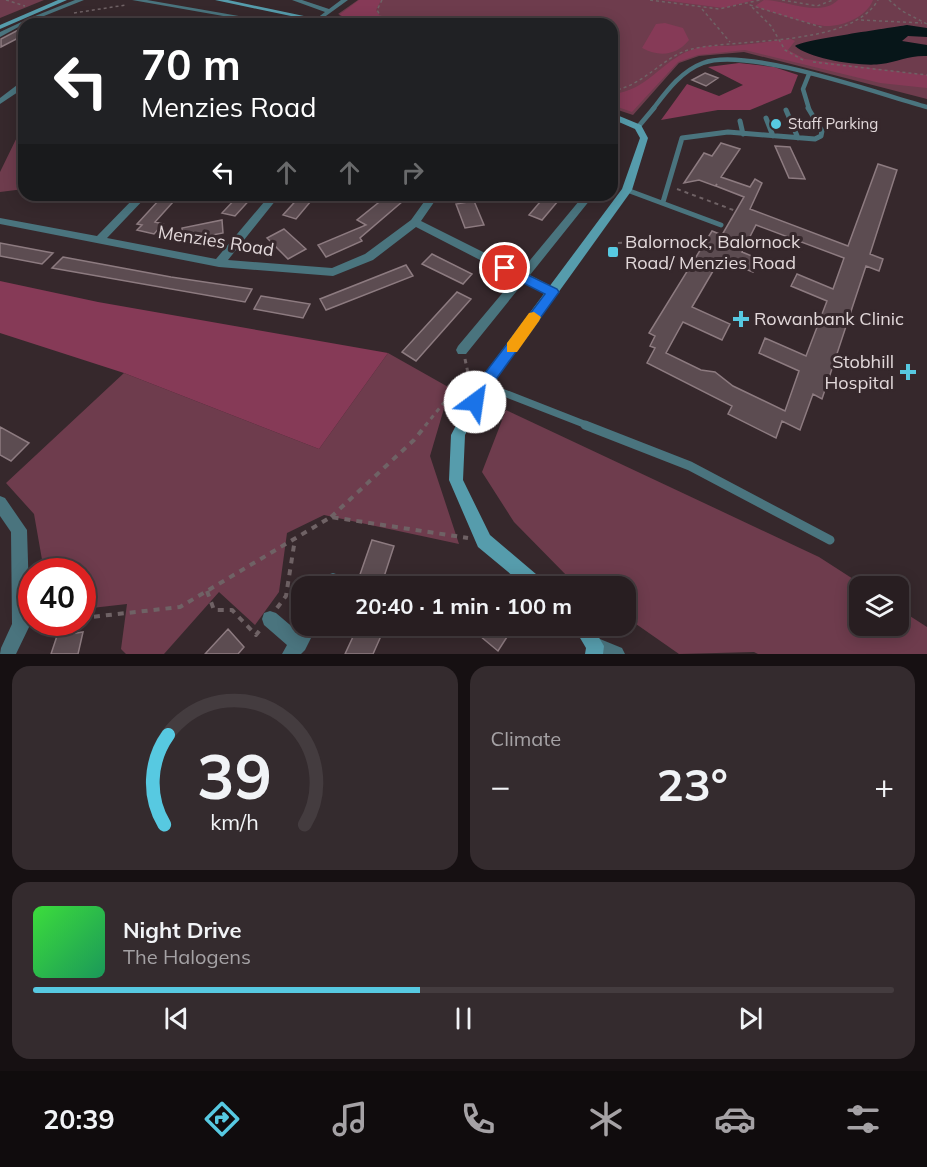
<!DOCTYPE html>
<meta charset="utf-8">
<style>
body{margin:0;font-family:Mulish,sans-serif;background:#342b2e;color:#f1f3f6;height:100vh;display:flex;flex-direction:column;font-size:22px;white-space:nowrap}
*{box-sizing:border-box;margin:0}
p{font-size:20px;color:#a5a2a5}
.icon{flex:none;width:33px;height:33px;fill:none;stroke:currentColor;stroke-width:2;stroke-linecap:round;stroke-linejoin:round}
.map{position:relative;height:654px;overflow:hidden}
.sheet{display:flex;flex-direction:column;gap:12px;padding:12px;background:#161012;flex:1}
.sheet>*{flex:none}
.hud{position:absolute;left:18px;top:18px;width:600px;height:183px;border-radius:18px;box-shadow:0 3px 15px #0003,0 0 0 2px #443c3f;background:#202124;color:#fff;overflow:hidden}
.tools{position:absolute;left:849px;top:576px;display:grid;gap:12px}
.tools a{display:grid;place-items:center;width:60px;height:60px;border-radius:12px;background:#281e21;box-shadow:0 3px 15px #0003,0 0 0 2px #443c3f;font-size:30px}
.speed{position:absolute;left:18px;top:558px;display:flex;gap:12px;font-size:30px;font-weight:700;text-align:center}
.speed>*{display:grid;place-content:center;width:78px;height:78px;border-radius:50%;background:#281e21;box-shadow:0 3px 15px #0003,0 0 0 2px #443c3f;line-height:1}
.speed .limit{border:9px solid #d22;background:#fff;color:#111}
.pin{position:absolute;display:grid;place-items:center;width:51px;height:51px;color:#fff;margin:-26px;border:3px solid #fff;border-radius:50%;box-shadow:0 2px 6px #0007}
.me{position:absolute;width:66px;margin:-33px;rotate:31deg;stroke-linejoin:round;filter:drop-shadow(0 0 4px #0008)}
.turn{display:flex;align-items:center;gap:21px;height:126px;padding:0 24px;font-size:27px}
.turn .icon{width:78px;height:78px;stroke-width:2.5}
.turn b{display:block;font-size:42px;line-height:51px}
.lanes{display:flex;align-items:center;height:57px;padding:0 24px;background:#0003;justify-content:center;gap:30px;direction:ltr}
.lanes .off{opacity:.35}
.big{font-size:45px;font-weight:700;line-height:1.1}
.sheet .widget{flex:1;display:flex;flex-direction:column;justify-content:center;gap:9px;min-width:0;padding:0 21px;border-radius:18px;background:#342b2e}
.sheet .dial{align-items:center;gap:0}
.dial svg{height:156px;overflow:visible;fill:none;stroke:#443c3f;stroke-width:7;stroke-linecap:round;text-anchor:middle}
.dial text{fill:#f1f3f6;stroke:none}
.song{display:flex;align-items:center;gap:18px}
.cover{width:72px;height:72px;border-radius:9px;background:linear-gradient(135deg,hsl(120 70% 55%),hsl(150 70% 35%))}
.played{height:6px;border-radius:3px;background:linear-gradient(90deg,#57c9e1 45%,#443c3f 45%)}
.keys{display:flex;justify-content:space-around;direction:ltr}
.heat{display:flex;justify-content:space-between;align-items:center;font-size:33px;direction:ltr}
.sheet .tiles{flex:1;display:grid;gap:12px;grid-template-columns:1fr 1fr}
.widget:last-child{grid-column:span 2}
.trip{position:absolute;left:291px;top:576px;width:345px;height:60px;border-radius:18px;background:#281e21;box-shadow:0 3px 15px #0003,0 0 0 2px #443c3f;font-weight:700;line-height:60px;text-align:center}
.tab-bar{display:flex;height:96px;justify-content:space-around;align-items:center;background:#100c0d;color:#a5a2a5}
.tab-bar .icon{width:42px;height:42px}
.tab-bar .current{color:#57c9e1}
.tab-bar b{font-size:27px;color:#f1f3f6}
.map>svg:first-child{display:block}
.green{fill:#6e3c4d}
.forest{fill:#863a57}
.water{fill:#071619}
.building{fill:#5c4c51;stroke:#8d7b80;stroke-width:1.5;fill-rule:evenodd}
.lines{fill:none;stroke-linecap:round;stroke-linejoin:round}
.path-far3{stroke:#6f6265;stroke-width:1.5;stroke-dasharray:3 3;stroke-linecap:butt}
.path-far2{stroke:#6f6265;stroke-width:2;stroke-dasharray:4 4;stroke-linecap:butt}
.path-far1{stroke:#6f6265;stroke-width:3;stroke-dasharray:4.5 4.5;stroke-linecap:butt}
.path{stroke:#6f6265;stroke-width:4;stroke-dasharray:6 6;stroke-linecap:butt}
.lane-far3{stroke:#4a747e;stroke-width:4.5}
.lane-far2{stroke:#4a747e;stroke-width:5}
.lane-far1{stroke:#4a747e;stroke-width:7}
.lane{stroke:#4a747e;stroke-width:9}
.street{fill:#4a747e;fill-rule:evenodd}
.secondary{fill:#569cac;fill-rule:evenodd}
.route{fill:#1a73e8;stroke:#114b97;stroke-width:1.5}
.slow{fill:#f59e0b}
.poi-dot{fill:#57c9e1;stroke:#36282c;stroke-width:2}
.labels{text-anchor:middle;stroke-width:6;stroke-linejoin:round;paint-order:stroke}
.far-poi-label{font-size:15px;fill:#e2d8da;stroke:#36282c;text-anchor:start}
.street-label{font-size:18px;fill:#e2d8da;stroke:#36282c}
.poi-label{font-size:18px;fill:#e2d8da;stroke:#36282c;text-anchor:start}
</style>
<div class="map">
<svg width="927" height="654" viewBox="0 0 927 654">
<rect width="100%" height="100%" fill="#36282c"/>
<path class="green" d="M0,0h44l-44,18z
M358,0h569v99l-183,-47 -45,4 -20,7 -46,52 -21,-7v-84h-246l-28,-10z
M21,129h3v60l-24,3v-20z
M388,353l62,35 -20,68 29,88 -135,-29 -37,18 -8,59 -24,33 -36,-33 -55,62h-38l-5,-5 6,-45 -44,5 -1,-37 -38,-1 -10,-57 -28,-31 118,-110 195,76z
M506,410l313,147 45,29h-4v40h38l1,-17 28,18v27h-169l-4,-2 -75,2 -53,-37v-31h-46l-10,-7 -56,-57 -32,-50z"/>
<path class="forest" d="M359,0h22l-5,10 3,5 17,9h-30l-27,-9z
M662,0h93l-32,8z
M764,0c22,0 56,18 74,0h35c-6,16 -28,26 -46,26 -13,0 -60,-15 -72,-20z
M665,23l18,5 6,12c-13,16 -30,17 -47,8l14,-24z
M791,39l4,2 -7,9 17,9 119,16h3v13l-47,-5 -135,-33 -47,5 -20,7 -46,50 -20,-7v-11c35,-3 49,-33 79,-44 12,-5 23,-4 36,-4 21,-1 43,-5 64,-7z
M739,63l35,4 24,8 -7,18 -41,17h-32l-57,10 26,-36 32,12 24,-11 -35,-18z
M0,281l98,21 290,51 -69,96 -195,-76 -124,-40z"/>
<path class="water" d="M907,25l20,3v9l-19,-1 -6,5 25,4v11c-17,-1 -30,6 -46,8 -19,3 -72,-5 -86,-18 7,-6 95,-18 112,-21z"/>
<path class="building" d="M24,27v8l-23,12v-8z
M705,73l13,5 -12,8 -14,-6z
M721,143l19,6 -19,28 29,10 5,-8 7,4 -12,26 98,37 30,-82 19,6 -27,84 13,5 -4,12 -13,-5 -44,133 -9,-5 -13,36 -18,-9 -6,17 -48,-24 4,-8 -85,-43 8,-15 -5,-2 5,-10 -6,-3 63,-102 10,4 22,-38 -28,-11 1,-2 -2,2 -16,-6 -15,3 20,-30 8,3zM756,225l88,33 -11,31 -36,-15 -6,12 36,15 -21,55 -41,-18 -6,15 40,18 -14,40 -52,-25 -18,-14 -14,-2 -35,-17 17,-31 39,18 8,-16 -38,-17 28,-48 33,13 6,-13 -17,-7z
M775,146l15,1 15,32 -16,-1z
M239,195h15l-19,21 -13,-3z
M301,195h15l-20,24 -13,-4z
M388,195h22l-50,43 2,3 -36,16 -8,-12 48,-20 -9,-5z
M546,195h17l-21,25 -13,-5z
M159,200l14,2 -18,20 8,2 -9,10 -17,-4 5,-5 -5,-1z
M474,201l10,24 -19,3 -9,-24z
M222,220l1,13 -41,8v-13z
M284,229l22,20 -18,10 -21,-21z
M0,243l53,10 -11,11 -42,-8z
M432,254l40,20 -9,10 -41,-20z
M63,257l108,20 81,12 -7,13 -193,-34z
M406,265l7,11 -87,34 -6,-11z
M457,292l14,7 -55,62 -14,-9z
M261,296l49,8 -7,14 -49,-9z
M0,427l29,16 -18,18 -11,-6z
M372,540l22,6 -13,40h-25z
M358,626l23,10 -8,18h-28z
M468,626h46l-16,25z
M228,629l16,18 -6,7h-33z
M83,632l-5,22h-27l6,-18z"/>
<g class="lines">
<path class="path-far3" d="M6,0l19,6
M382,0l-5,10 4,7 15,7
M650,0l69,9 41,-9
M782,0l35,6 16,-6
M889,0l13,11 25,13
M702,9l28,33
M74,13l52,-8
M861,20l61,3
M803,60l-18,-10 -14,-24 -21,-21 74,23
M813,62l114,13
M612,91c34,-6 52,-36 80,-42 49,-11 159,-2 186,-49"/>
<path class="path-far2" d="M677,189l59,22
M618,243l23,-1"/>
<path class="path-far1" d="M465,359l3,14
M425,426l43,-53"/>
<path class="path" d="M331,517l83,-77 12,-15
M207,591l7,19h18l24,25 4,-5
M277,608l9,-12 9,-57
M82,618l98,-11 151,-90 137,21
M36,624l10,-2"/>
<path class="lane-far3" d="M653,109c13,-17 28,-38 50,-46 43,-17 176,31 224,44
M809,109l-6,-20 6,-15"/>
<path class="lane-far2" d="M786,110l12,28
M766,118l7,18
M740,121l3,13
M638,127l16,-19
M627,190l94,35
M663,202l19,-64 46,-6 87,7 6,-3 1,-5 -14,-23"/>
<path class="lane-far1" d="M484,385l105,41"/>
<path class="lane" d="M585,425l105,41 140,74"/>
<path class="street" d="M75,0h9l-60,24 -24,13v-5l30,-14z
M132,0h15l138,24h-16z
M292,0h10l27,9 12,-9h7l-29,21 -3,-2 9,-7z
M21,82h3v6l-24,16v-6z
M612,141l4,3 1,9 -5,3z
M137,195h11l-41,43 109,21 54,-64h10l-52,65 104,8 33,-14 46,-34 18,-25h10l-18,26 100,50 63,-76h10l-64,80 27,14 2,3 -2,3h-8l-25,-13 -58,72h-8l-2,-4 2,-4 57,-68 -99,-51 -43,33 -40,16 -114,-9 -219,-43v-6l97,18z
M0,496l5,2 22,32 3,95 -14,29h-16l1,-6 11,-24 -1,-92 -11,-16z
M333,573l6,2 2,6 -2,5h-17l5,-11z
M270,611l6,2 20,17 6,-8v4h15l-12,24 -4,4h-19l5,-9 -23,-20 -2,-6 2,-6z
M595,637l27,11 3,6h-32l-4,-2 -3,-6 3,-6z"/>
<path class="secondary" d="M58,0h9l-67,29v-4z
M215,0h13l114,24h-13z
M612,113l29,12 7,13 -16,52 -143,199 -24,46 -2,45 27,55 53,45 2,6h-20l-47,-39 -29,-67 2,-45 28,-54 143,-192 18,-51 -5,-9 -23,-10z
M573,626h19l12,20 -1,8h-18l1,-6z"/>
</g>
<path class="route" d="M505,264l52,25 2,3 -70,97 -8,17 -6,2 -7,-6 11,-21 66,-87 -45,-23 -2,-3z"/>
<path class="slow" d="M534,312l7,5 -2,4 -22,31h-10v-9l22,-30z"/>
<g class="poi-dot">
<circle cx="776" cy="124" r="6"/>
<rect x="607" y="246" width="12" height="12" rx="3"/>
<path d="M738 310h6v6h6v6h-6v6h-6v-6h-6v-6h6z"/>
<path d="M905 363h6v6h6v6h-6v6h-6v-6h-6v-6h6z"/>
</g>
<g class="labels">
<g class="far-poi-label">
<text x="788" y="129">Staff Parking</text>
</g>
<g class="street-label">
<text transform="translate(216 241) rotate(9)" y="6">Menzies Road</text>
</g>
<g class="poi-label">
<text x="625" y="248">Balornock, Balornock<tspan x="625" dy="21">Road/ Menzies Road</tspan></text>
<text x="754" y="325">Rowanbank Clinic</text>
<text x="894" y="368" text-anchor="end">Stobhill<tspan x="894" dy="21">Hospital</tspan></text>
</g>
</g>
</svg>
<div class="tools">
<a><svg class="icon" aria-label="layers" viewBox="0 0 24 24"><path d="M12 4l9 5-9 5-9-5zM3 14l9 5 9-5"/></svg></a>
</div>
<div class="speed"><div class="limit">40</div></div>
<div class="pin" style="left:505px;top:268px;background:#d93025"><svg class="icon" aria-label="arrive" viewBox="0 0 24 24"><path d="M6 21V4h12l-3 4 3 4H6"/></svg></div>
<svg class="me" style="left:475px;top:402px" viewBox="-20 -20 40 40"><circle r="19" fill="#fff"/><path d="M0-13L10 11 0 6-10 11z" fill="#1a73e8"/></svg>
<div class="trip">20:40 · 1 min · 100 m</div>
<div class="hud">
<div class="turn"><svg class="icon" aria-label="left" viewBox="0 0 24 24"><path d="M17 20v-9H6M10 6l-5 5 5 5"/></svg><div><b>70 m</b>Menzies Road</div></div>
<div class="lanes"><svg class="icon" aria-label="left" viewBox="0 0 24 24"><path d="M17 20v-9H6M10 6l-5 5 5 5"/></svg><svg class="icon off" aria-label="ahead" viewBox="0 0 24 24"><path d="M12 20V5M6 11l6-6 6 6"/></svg><svg class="icon off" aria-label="ahead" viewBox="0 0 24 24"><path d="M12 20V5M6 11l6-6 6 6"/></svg><svg class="icon off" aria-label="right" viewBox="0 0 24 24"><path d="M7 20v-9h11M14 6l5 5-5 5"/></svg></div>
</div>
</div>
<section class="sheet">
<div class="tiles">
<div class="widget dial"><svg viewBox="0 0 100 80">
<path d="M14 69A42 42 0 1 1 86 69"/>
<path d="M14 69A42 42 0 0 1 16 23" stroke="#57c9e1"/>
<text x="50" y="56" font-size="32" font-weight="700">39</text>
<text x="50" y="72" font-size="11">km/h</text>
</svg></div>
<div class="widget"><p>Climate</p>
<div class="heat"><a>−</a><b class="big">23°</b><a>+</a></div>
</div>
<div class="widget">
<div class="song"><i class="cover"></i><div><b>Night Drive</b><p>The Halogens</p></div></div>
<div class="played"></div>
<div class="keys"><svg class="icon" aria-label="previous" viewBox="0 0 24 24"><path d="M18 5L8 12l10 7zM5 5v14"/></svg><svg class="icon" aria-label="pause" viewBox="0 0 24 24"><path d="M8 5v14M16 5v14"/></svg><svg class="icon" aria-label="next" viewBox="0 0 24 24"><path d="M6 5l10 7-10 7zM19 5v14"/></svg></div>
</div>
</div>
</section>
<nav class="tab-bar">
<b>20:39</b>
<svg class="icon current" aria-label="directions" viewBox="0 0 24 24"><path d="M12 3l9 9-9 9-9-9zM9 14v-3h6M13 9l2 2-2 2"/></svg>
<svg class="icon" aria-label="music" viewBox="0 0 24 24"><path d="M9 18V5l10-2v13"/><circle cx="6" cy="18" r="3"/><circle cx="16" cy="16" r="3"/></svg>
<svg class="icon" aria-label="phone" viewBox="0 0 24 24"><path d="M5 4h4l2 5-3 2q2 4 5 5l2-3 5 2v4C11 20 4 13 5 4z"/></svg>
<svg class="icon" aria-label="climate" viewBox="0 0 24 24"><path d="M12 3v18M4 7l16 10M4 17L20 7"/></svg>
<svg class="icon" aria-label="car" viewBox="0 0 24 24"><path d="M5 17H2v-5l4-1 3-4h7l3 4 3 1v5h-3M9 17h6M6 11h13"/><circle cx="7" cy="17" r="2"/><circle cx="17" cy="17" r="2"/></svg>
<svg class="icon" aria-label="filters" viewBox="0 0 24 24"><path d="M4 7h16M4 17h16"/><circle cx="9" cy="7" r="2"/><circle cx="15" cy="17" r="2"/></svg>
</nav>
